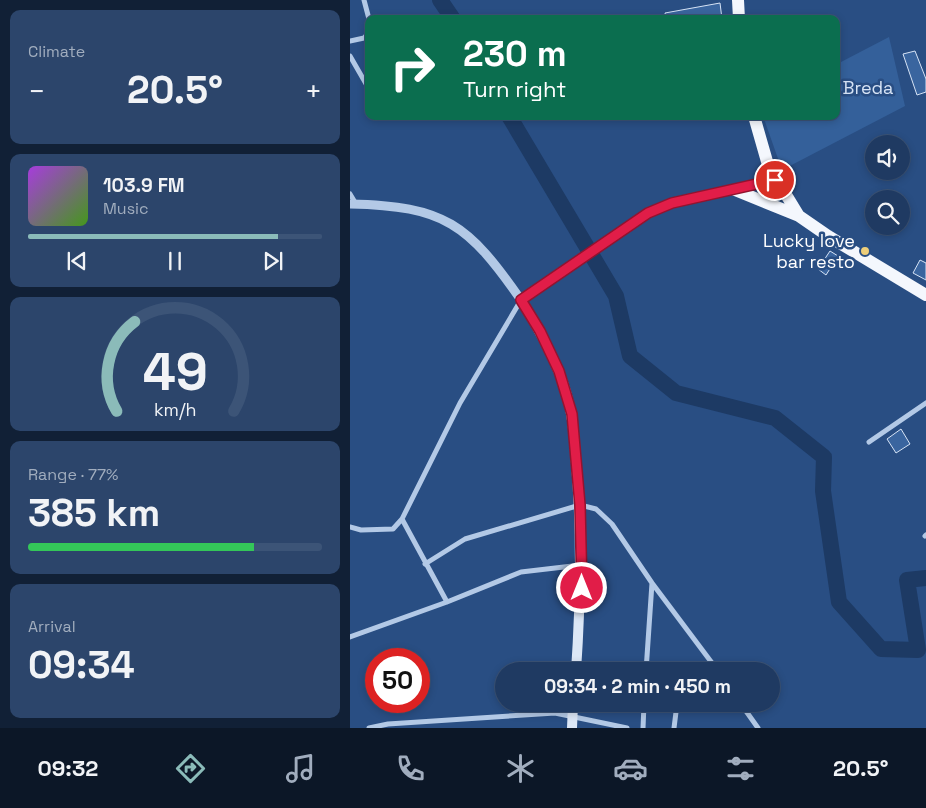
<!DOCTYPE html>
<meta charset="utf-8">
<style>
body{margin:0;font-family:"Space Grotesk",sans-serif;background:#2c456b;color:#f1f3f6;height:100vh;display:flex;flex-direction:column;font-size:19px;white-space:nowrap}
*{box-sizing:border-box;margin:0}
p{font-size:16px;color:#a1adbe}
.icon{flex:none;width:28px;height:28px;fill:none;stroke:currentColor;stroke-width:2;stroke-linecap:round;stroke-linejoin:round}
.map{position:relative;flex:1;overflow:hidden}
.panel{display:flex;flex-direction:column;gap:10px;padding:10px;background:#112036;width:350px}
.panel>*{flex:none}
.guide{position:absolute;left:15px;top:15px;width:475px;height:105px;border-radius:10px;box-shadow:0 2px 8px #0003,0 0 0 1px #3c5477;background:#0b6e4f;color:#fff;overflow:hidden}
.fabs{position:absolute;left:515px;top:135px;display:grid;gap:10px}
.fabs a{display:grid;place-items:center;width:45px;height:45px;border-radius:50%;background:#1f3a62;box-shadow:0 2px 8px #0003,0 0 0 1px #3c5477;font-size:25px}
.speed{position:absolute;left:15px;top:648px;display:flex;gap:10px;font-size:25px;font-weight:700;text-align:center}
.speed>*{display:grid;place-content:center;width:65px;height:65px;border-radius:50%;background:#1f3a62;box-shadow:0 2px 8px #0003,0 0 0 1px #3c5477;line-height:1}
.speed .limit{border:8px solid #d22;background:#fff;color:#111}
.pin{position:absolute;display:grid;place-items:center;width:42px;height:42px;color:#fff;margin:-21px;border:2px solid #fff;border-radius:50%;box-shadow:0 1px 5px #0007}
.me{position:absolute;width:55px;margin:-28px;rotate:0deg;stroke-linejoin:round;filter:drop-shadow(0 0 4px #0008)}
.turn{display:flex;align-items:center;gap:18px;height:105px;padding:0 15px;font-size:22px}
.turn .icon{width:65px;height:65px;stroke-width:2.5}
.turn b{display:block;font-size:35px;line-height:42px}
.big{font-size:38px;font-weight:700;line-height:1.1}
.panel .card{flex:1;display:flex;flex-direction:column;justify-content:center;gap:8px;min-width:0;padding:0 18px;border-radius:10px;background:#2c456b}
.panel .dial{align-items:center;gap:0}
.dial svg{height:130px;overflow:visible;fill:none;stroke:#3c5477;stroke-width:7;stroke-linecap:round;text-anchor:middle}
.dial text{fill:#f1f3f6;stroke:none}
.song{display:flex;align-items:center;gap:15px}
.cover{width:60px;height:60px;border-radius:8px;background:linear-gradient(135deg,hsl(280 70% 55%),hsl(100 70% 35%))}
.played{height:5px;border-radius:2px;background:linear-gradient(90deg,#8bbbb9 85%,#3c5477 85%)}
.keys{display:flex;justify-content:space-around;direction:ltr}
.heat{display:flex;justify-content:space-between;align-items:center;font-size:28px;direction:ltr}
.charge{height:8px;border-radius:4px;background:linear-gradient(90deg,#34c759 77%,#3c5477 0)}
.trip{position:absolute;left:145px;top:662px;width:285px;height:50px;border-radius:25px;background:#1f3a62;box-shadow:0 2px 8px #0003,0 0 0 1px #3c5477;font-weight:700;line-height:50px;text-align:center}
.menu{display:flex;height:80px;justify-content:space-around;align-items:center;background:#0c1727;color:#a1adbe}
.menu .icon{width:35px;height:35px}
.menu .current{color:#8bbbb9}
.menu b{font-size:22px;color:#f1f3f6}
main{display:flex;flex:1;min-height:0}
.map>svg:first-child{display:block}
.green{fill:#34609a}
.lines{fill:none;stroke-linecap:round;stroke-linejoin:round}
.river{stroke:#1d3a64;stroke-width:16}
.building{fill:#3a659f;stroke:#d6e3f5}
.minor{stroke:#b3c9e6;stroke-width:5}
.tertiary{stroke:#b3c9e6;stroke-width:9}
.secondary{stroke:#dce7f6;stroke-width:10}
.primary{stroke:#f4f7fd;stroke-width:12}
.route-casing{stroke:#92132f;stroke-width:12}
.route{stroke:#e11d48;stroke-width:9}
.poi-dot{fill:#edce7a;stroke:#294e83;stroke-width:2}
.labels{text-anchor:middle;stroke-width:5;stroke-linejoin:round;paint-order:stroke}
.park-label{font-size:18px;fill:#d6e3f5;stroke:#294e83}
.poi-label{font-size:18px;fill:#fff;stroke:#294e83;text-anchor:end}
</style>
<main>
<section class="panel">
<div class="card"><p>Climate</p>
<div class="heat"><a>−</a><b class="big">20.5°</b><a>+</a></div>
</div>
<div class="card">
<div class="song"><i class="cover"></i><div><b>103.9 FM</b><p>Music</p></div></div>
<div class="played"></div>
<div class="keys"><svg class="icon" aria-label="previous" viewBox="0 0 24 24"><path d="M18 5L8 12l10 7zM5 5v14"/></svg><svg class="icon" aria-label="pause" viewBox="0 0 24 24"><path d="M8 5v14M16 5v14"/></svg><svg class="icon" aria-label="next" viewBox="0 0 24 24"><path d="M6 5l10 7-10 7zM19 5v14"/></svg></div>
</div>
<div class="card dial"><svg viewBox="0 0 100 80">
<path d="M14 69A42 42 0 1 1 86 69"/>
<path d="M14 69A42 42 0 0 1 25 14" stroke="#8bbbb9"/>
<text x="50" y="56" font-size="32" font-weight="700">49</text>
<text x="50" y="72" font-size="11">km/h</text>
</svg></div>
<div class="card"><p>Range · 77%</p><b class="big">385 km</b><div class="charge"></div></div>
<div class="card"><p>Arrival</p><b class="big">09:34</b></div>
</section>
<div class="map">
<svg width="576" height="728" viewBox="0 0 576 728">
<rect width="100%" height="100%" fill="#294e83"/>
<path class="green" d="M539,37l16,69 -123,64 -19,-54h73v-46l5,-8z"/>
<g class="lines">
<path class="river" d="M90,0l13,19
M159,116l107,180 14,60 46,37 99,25 49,39 -1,34 16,111 42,47 37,1 -11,-70 19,-2"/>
</g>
<path class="building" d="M370,3l2,16h-56l-1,-6z
M565,51l11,28v13l-9,3 -14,-41z
M480,251l8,5 -12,19 -8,-6z
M570,260l6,3v17l-13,-7z
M551,429l9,15 -14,9 -9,-14z"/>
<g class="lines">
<path class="minor" d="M14,0l5,19
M0,41l14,-3 5,-6
M0,56l19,33
M0,194l6,10
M519,442l57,-39
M52,519l45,83
M0,527l11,3 32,-1 9,-10 58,-116 61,-103
M575,536l1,-1
M75,564l40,-25 115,-34 16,4 16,15 40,59 66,88
M0,637l97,-35 74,-30 60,-7
M296,671l6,-88
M391,704l17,24
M19,728l19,-4 167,-11 72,15
M293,728l1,-24
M324,728l3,-24"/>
<path class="tertiary" d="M0,204c95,2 118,20 171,96"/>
<path class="secondary" d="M226,671c5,-72 6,-136 0,-208 -2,-24 -3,-48 -10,-71 -10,-33 -27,-63 -45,-92l127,-87 24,-10 103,-23
M222,728l1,-24"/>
<path class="primary" d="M388,0l1,19
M404,116l14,49 31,51 29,20 98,59
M385,190l64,26"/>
</g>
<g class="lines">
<g class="route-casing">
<path id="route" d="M232,588l-2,-83 -8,-91 -13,-43 -19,-40 -19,-31 127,-87 24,-10 103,-23"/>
</g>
<use href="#route" class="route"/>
</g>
<circle class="poi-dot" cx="515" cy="251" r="5"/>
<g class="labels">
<g class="park-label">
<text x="518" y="94">Breda</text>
</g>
<g class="poi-label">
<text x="505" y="247">Lucky love<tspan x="505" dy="21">bar resto</tspan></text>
</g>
</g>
</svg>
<div class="fabs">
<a><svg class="icon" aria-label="sound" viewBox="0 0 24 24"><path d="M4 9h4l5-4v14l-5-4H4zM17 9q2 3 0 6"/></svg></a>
<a><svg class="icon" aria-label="search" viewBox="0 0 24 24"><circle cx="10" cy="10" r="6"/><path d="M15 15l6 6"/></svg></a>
</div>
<div class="speed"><div class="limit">50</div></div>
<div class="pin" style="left:425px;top:180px;background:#d93025"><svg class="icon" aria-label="arrive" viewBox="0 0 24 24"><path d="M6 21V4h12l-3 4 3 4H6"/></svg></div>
<svg class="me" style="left:232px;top:588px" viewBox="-20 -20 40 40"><circle r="17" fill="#e11d48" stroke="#fff" stroke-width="3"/><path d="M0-11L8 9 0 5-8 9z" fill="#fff"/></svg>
<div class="trip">09:34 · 2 min · 450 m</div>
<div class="guide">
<div class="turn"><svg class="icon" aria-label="right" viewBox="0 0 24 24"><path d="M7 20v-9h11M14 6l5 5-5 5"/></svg><div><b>230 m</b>Turn right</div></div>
</div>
</div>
</main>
<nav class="menu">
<b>09:32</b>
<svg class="icon current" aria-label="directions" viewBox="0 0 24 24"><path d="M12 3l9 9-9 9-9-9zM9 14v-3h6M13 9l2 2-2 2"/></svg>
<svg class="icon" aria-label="music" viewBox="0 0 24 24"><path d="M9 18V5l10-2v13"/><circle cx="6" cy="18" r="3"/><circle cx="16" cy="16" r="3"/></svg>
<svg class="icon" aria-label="phone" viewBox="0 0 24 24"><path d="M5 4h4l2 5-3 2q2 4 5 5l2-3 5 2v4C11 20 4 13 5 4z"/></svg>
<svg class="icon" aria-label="climate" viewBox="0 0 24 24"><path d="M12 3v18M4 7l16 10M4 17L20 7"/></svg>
<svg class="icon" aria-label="car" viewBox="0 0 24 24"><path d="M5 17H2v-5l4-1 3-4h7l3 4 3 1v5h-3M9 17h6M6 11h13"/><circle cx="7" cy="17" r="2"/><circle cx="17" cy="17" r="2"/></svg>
<svg class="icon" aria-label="filters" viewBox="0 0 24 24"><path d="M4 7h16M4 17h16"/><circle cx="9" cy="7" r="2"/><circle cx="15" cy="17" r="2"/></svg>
<b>20.5°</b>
</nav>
